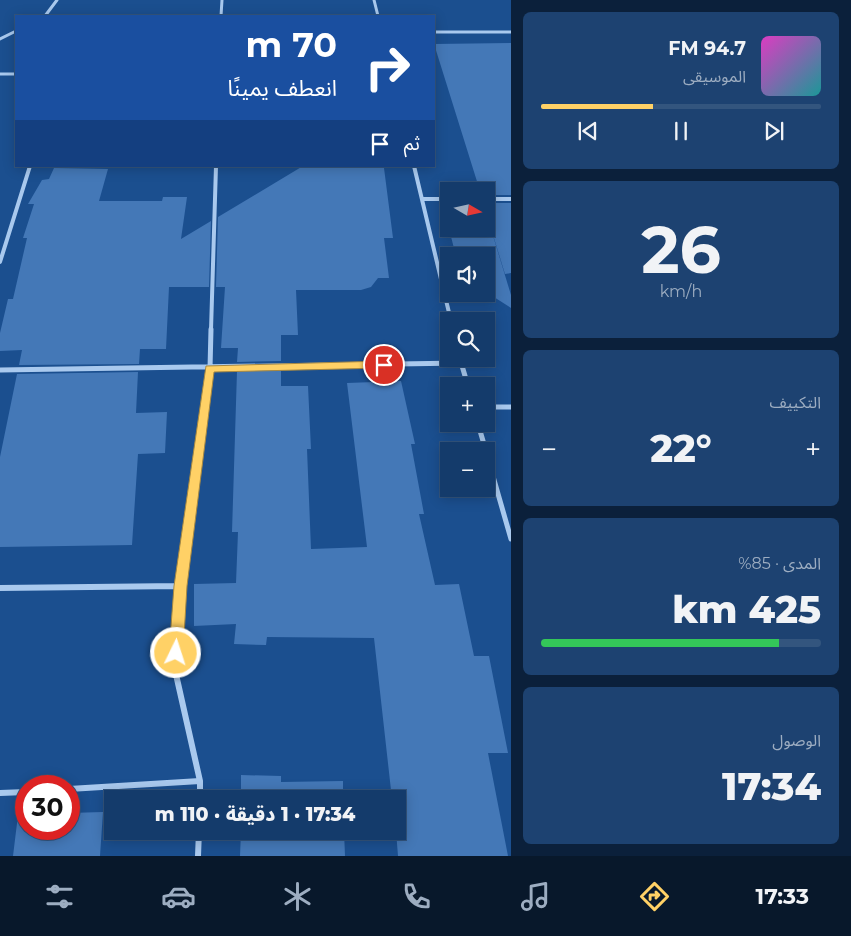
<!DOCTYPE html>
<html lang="ar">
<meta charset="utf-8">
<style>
body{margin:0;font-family:Montserrat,"Noto Sans Arabic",sans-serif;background:#1d4271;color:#f1f3f6;direction:rtl;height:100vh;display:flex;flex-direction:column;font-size:19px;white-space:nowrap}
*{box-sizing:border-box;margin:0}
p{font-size:16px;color:#9dadc1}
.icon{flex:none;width:28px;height:28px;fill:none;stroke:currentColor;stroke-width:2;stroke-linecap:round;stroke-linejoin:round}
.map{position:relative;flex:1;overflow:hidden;direction:ltr}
.side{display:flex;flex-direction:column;gap:12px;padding:12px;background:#0b203b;width:340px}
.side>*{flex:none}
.top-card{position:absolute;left:15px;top:15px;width:420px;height:152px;border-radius:0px;box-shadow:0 2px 12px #0003,0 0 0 1px #33557e;direction:rtl;background:#1a4fa0;color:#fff;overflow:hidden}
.needle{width:32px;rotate:99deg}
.controls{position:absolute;left:440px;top:182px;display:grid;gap:10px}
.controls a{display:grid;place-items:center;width:55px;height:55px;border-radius:0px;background:#143b6b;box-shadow:0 2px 12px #0003,0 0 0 1px #33557e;font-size:25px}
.speed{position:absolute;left:15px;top:775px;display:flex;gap:10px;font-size:25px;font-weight:700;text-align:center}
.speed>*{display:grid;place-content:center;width:65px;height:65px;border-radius:50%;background:#143b6b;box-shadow:0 2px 12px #0003,0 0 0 1px #33557e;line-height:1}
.speed .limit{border:8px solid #d22;background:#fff;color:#111}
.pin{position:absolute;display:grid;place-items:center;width:42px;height:42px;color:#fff;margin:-21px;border:2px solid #fff;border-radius:50%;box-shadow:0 1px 5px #0007}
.me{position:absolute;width:55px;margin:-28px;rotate:4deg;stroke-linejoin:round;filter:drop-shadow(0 0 4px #0008)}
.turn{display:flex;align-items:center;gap:18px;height:105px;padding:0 15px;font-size:22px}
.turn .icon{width:65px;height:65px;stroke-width:2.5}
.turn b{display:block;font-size:35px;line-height:42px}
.then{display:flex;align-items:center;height:48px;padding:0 15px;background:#0003;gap:10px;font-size:19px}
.big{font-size:38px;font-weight:800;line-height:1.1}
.side .widget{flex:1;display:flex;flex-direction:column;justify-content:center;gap:8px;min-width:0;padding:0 18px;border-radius:8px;background:#1d4271}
.side .dial{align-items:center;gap:0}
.dial b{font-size:65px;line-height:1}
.song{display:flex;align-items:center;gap:15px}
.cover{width:60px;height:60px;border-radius:8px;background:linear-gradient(135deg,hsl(310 70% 55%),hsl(180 70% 35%))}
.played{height:5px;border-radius:2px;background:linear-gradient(90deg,#ffd166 40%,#33557e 40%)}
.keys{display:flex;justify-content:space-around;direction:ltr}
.heat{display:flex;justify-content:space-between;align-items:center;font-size:28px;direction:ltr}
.charge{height:8px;border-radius:4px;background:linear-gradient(90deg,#34c759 85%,#33557e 0)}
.trip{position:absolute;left:104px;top:790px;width:302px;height:50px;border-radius:0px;background:#143b6b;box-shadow:0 2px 12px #0003,0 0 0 1px #33557e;font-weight:800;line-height:50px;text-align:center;direction:rtl}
.menu{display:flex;height:80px;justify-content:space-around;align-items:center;background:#08182b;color:#9dadc1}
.menu .icon{width:35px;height:35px}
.menu .active{color:#ffd166}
.menu b{font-size:22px;color:#f1f3f6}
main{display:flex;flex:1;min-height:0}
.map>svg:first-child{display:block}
.building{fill:#4478b7}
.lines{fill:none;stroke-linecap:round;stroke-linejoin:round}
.minor-far3{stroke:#a9c9ee;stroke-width:3}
.minor-far2{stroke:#a9c9ee;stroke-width:4}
.minor-far1{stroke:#a9c9ee;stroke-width:5}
.minor{stroke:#a9c9ee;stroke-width:6}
.route{fill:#ffd166;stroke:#a68842}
</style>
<main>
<section class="side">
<div class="widget">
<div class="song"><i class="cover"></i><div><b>94.7 FM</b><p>الموسيقى</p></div></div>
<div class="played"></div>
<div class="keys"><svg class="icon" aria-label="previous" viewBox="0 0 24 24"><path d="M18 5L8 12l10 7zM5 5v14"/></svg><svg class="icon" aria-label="pause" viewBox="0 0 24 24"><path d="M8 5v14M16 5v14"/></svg><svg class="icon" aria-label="next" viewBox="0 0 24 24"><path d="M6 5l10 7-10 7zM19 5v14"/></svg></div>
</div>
<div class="widget dial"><b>26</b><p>km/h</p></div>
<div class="widget"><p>التكييف</p>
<div class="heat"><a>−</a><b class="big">22°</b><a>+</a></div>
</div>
<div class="widget"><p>المدى · 85%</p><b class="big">425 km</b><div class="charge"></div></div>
<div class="widget"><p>الوصول</p><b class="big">17:34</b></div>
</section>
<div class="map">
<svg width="511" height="856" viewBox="0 0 511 856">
<rect width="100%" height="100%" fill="#1b4f8f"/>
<path class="building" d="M511,43v152h-25v-4h-6l-46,-147z
M303,166l81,2 9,70h-9l5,40h-11l-7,9 -10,3h-65l2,45h-17v26l-44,1 1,-14h-17l4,-61h-9l2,-70z
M54,168l54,1 -9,32h63l1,-4h24l-6,42 30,-18 -2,66h-40l-3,62h-26l-1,15 -120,1 3,-15 -22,1v-18l8,-34h5l14,-61h-4l11,-34h-6l14,-24 7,-1z
M486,203h25v70l-6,1 -19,-62z
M487,216l24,79v13l-25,-16v-36h-30l-7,-27h37z
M281,370v16h27l3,63h-4l4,100 56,-2 -20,-164 54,-2 14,63h-4l13,70h-5l16,71 24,-1 15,72h15l19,97h-20l20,103h-110l-2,-25h2v-32h-6l-18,-161 -107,-1 -1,8 -32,-1 2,-20 -42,2v-42l42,-1 2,-51h-6l5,-161z
M138,372l-2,41 31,-1 -2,41 -27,1 -6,91 -132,2v-90l17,-83z
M241,775l40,1v6l62,-1v18h-102z
M103,812l-3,44h-87l5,-41h8v14h43v-16z
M241,831h103l1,25h-105z"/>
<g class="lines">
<path class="minor-far3" d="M374,0l4,16
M45,16l12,-16
M221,16l1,-16
M434,32h77
M0,39l16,-8
M0,74h16"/>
<path class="minor-far2" d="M414,166l37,155
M422,199h27
M486,199h25
M0,262l30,-96
M211,330l5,-164"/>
<path class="minor-far1" d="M460,359l8,27
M0,370l461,-7
M486,407h25
M478,424l8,27
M486,452l25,87
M183,563l27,-195 1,-39"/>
<path class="minor" d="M183,562l-8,108 25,111v18
M0,588l180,-2
M69,789l131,-8
M0,793l26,-1
M198,856l1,-25"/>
</g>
<path class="route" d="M384,361l5,4 -5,3 -170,4 -27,214 -4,67 -2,5 -5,1 -5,-1 -2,-5 5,-67 32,-220z"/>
</svg>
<div class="controls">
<a><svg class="needle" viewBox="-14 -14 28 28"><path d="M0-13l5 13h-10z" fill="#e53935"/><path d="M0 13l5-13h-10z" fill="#9dadc1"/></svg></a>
<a><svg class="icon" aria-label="sound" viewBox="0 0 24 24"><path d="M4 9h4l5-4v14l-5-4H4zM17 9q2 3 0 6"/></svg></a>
<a><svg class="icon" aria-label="search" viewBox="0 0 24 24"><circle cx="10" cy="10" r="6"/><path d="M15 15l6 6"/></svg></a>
<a>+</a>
<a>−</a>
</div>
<div class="speed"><div class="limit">30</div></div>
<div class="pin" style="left:384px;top:365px;background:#d93025"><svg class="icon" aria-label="arrive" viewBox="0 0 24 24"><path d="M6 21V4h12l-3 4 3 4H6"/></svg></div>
<svg class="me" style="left:176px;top:653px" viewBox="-20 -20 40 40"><circle r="17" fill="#ffd166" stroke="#fff" stroke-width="3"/><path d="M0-11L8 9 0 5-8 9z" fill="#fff"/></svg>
<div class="trip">17:34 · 1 دقيقة · 110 m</div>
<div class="top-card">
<div class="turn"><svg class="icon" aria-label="right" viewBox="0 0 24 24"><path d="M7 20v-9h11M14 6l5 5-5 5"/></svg><div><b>70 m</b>انعطف يمينًا</div></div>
<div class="then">ثم<svg class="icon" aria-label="arrive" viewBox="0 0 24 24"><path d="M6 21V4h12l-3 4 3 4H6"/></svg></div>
</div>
</div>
</main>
<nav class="menu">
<b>17:33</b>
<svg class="icon active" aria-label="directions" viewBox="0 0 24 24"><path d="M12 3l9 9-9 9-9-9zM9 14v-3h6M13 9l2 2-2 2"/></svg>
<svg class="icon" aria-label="music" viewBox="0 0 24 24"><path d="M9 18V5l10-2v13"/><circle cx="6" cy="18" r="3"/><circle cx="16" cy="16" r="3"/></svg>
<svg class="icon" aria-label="phone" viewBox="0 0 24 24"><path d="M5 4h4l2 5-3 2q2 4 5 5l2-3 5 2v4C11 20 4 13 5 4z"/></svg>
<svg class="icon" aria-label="climate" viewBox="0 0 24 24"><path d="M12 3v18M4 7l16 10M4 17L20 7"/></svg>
<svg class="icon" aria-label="car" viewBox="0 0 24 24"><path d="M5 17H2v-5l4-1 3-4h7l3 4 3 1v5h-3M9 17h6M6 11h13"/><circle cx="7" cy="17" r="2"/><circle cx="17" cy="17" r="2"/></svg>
<svg class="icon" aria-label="filters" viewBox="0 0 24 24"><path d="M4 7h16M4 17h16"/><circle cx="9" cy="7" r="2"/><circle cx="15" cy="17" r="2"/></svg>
</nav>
